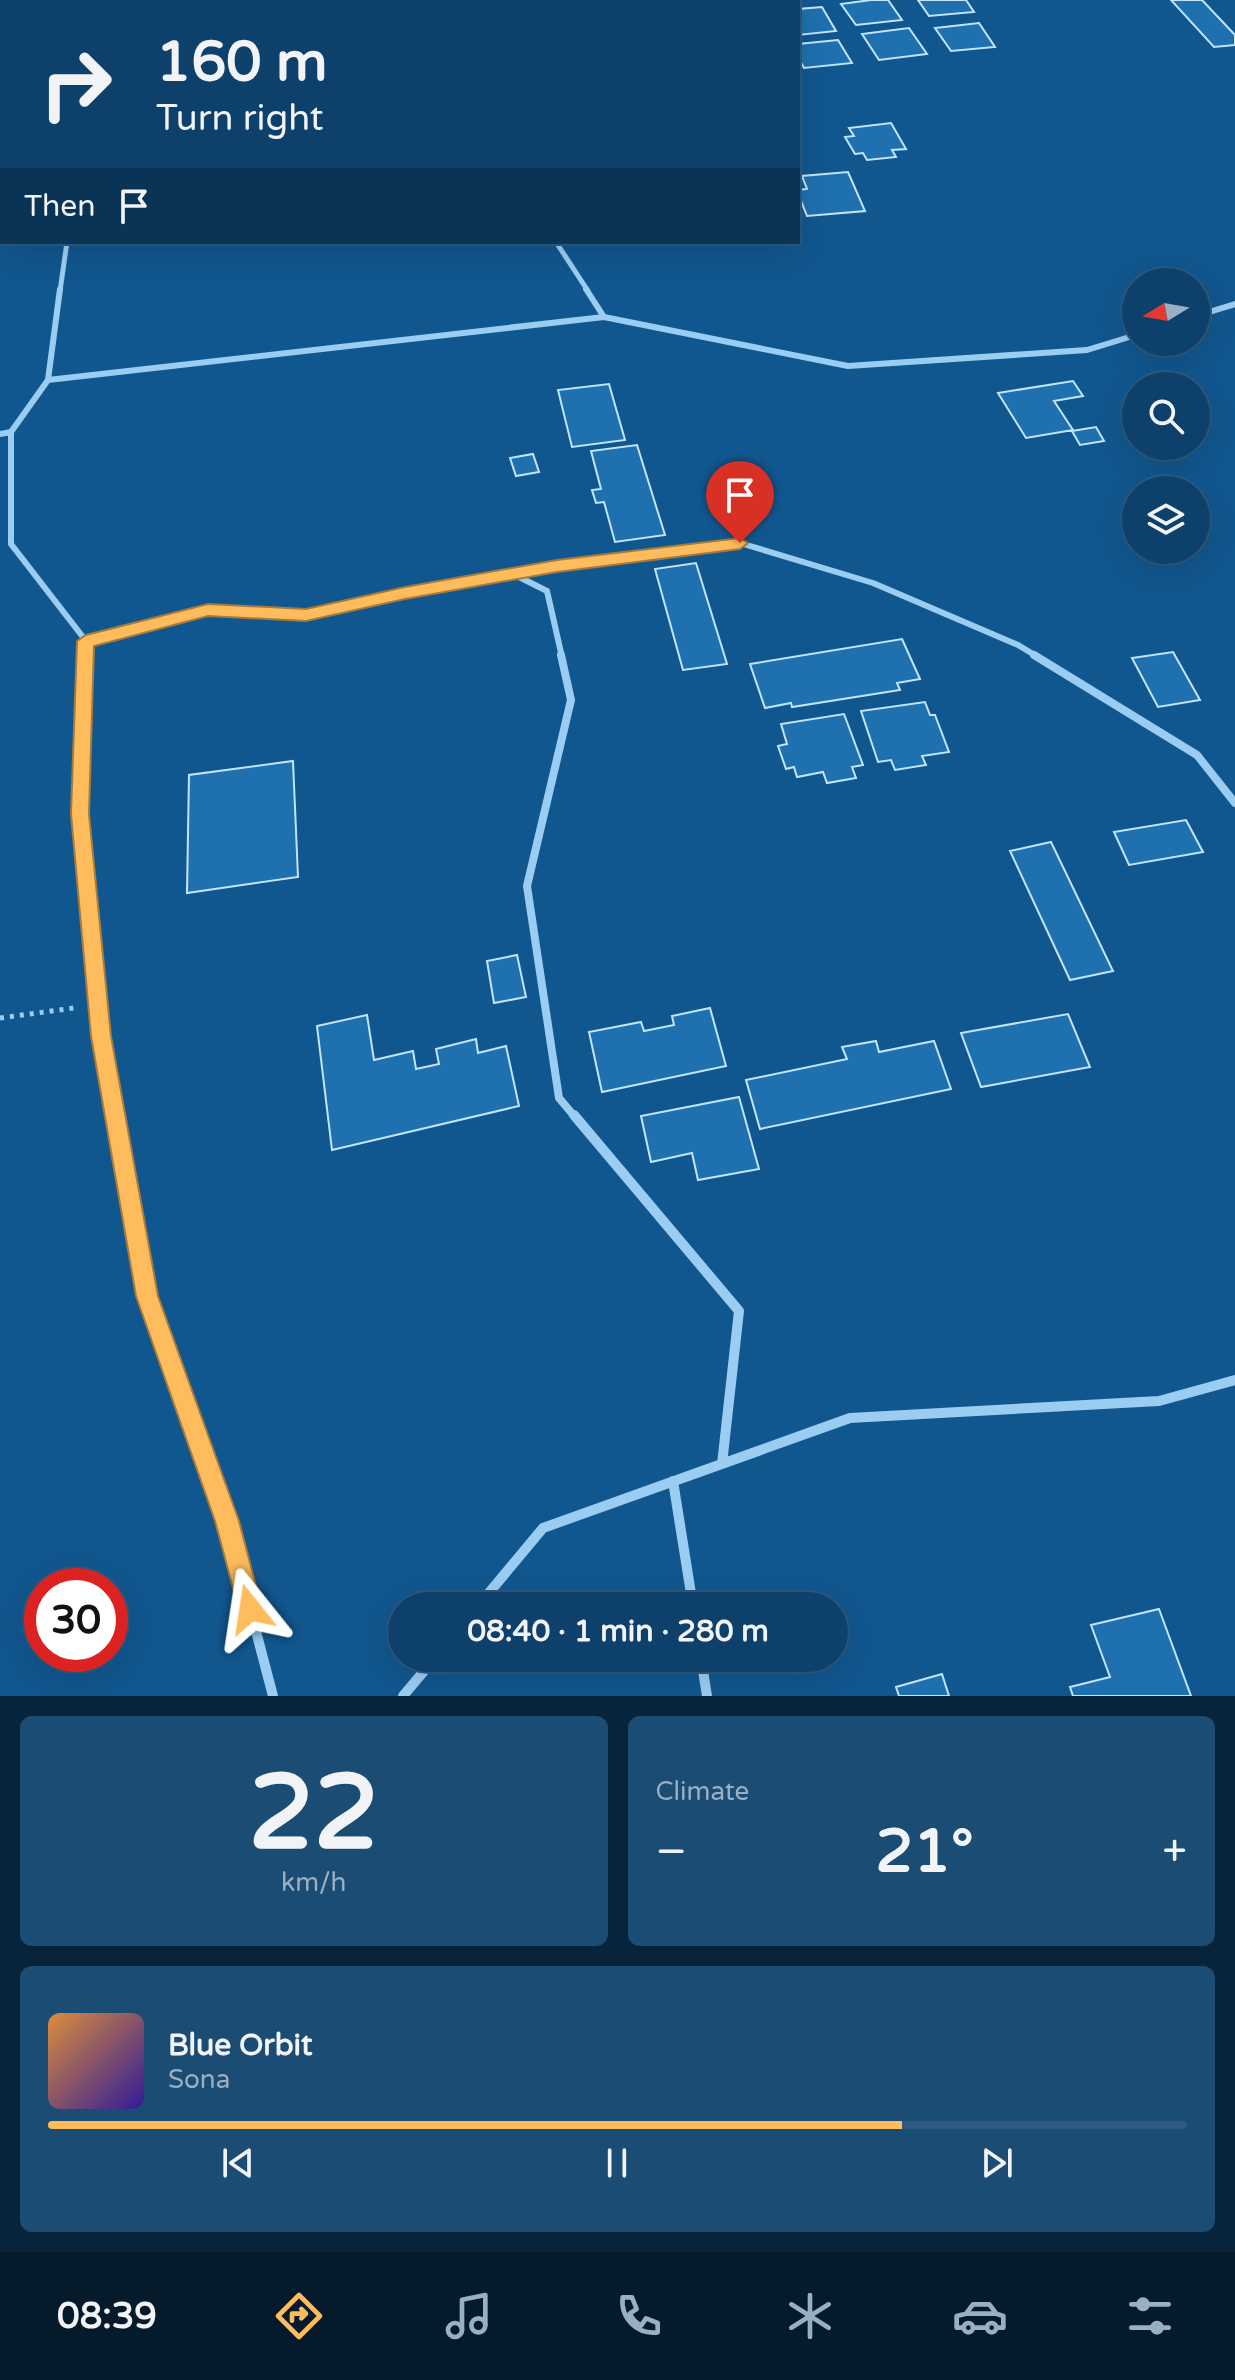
<!DOCTYPE html>
<meta charset="utf-8">
<style>
body{margin:0;font-family:"Varela Round",sans-serif;background:#1b4c73;color:#f1f3f6;height:100vh;display:flex;flex-direction:column;font-size:30px;white-space:nowrap}
*{box-sizing:border-box;margin:0}
p{font-size:26px;color:#9aafc1}
.icon{flex:none;width:44px;height:44px;fill:none;stroke:currentColor;stroke-width:2;stroke-linecap:round;stroke-linejoin:round}
.map{position:relative;height:1696px;overflow:hidden}
.panel{display:flex;flex-direction:column;gap:20px;padding:20px;background:#07243b;flex:1}
.panel>*{flex:none}
.banner{position:absolute;left:0px;top:0px;width:800px;height:244px;box-shadow:0 8px 32px #0002,0 0 0 2px #2d5a7e;background:#0d416b;color:#f1f3f6;overflow:hidden}
.needle{width:52px;rotate:259deg}
.tools{position:absolute;left:1122px;top:268px;display:grid;gap:16px}
.tools a{display:grid;place-items:center;width:88px;height:88px;border-radius:50%;background:#0d416b;box-shadow:0 8px 32px #0002,0 0 0 2px #2d5a7e;font-size:40px}
.speed{position:absolute;left:24px;top:1568px;display:flex;gap:16px;font-size:40px;font-weight:700;text-align:center}
.speed>*{display:grid;place-content:center;width:104px;height:104px;border-radius:50%;background:#0d416b;box-shadow:0 8px 32px #0002,0 0 0 2px #2d5a7e;line-height:1}
.speed .limit{border:12px solid #d22;background:#fff;color:#111}
.pin{position:absolute;display:grid;place-items:center;width:68px;height:68px;color:#fff;margin:-82px -34px;border-radius:50% 50% 50% 0;rotate:-45deg;box-shadow:0 0 8px #0007}
.pin .icon{rotate:45deg}
.me{position:absolute;width:88px;margin:-44px;rotate:345deg;stroke-linejoin:round;filter:drop-shadow(0 0 6px #0008)}
.turn{display:flex;align-items:center;gap:28px;height:168px;padding:0 24px;font-size:36px}
.turn .icon{width:104px;height:104px;stroke-width:2.5}
.turn b{display:block;font-size:56px;line-height:68px}
.then{display:flex;align-items:center;height:76px;padding:0 24px;background:#0003;gap:16px;font-size:30px}
.big{font-size:60px;font-weight:700;line-height:1.1}
.panel .tile{flex:1;display:flex;flex-direction:column;justify-content:center;gap:12px;min-width:0;padding:0 28px;border-radius:12px;background:#1b4c73}
.panel .dial{align-items:center;gap:0}
.dial b{font-size:104px;line-height:1}
.song{display:flex;align-items:center;gap:24px}
.cover{width:96px;height:96px;border-radius:12px;background:linear-gradient(135deg,hsl(30 70% 55%),hsl(250 70% 35%))}
.played{height:8px;border-radius:4px;background:linear-gradient(90deg,#ffbc5c 75%,#2d5a7e 75%)}
.keys{display:flex;justify-content:space-around;direction:ltr}
.heat{display:flex;justify-content:space-between;align-items:center;font-size:44px;direction:ltr}
.panel .tiles{flex:1;display:grid;gap:20px;grid-template-columns:1fr 1fr}
.tile:last-child{grid-column:span 2}
.trip{position:absolute;left:388px;top:1592px;width:460px;height:80px;border-radius:40px;background:#0d416b;box-shadow:0 8px 32px #0002,0 0 0 2px #2d5a7e;font-weight:700;line-height:80px;text-align:center}
.menu{display:flex;height:128px;justify-content:space-around;align-items:center;background:#051a2b;color:#9aafc1}
.menu .icon{width:56px;height:56px}
.menu .on{color:#ffbc5c}
.menu b{font-size:36px;color:#f1f3f6}
.map>svg:first-child{display:block}
.building{fill:#1e70ae;stroke:#c2e4fd;stroke-width:2}
.lines{fill:none;stroke-linecap:round;stroke-linejoin:round}
.path{stroke:#9bcdf2;stroke-width:5;stroke-dasharray:4 6;stroke-linecap:butt}
.street-far3{stroke:#9bcdf2;stroke-width:5}
.street-far2{stroke:#9bcdf2;stroke-width:6}
.street-far1{stroke:#9bcdf2;stroke-width:8}
.street{stroke:#9bcdf2;stroke-width:10}
.route{fill:#ffbc5c;stroke:#a67a3c;stroke-width:2}
</style>
<div class="map">
<svg width="1235" height="1696" viewBox="0 0 1235 1696">
<rect width="100%" height="100%" fill="#11578f"/>
<path class="building" d="M871,0h17l14,20 -46,5 -15,-21z
M918,0h48l8,12 -45,4z
M1171,0h31l33,35v10l-21,2z
M822,7l14,24 -38,4v-26z
M979,23l16,24 -44,4 -16,-23z
M909,28l18,26 -48,6 -17,-26z
M838,40l14,23 -48,5 -6,-11v-13z
M891,123l15,26 -14,1 4,7 -29,3 -4,-7 -8,1 -10,-17 9,-1 -5,-8z
M848,172l17,39 -58,5 -9,-23v-3l9,-1 -5,-13z
M1073,381l10,15 -29,5 19,29 -47,8 -28,-45z
M609,384l16,56 -53,7 -14,-57z
M1096,427l8,14 -24,4 -8,-14z
M637,445l28,90 -50,7 -11,-40 -8,1 -4,-13 9,-1 -10,-38z
M533,454l6,18 -23,4 -6,-18z
M696,563l31,101 -44,6 -28,-101z
M902,639l18,40 -23,4 3,7 -108,17 -1,-4 -26,5 -15,-44z
M1173,652l27,48 -42,7 -26,-49z
M925,702l5,13h5l14,37 -27,4 4,9 -31,5 -4,-10 -13,2 -17,-51z
M844,714l19,51 -11,2 4,11 -29,5 -4,-11 -26,5 -3,-10 -8,2 -8,-23 9,-2 -6,-20z
M293,761l5,116 -111,16 2,-118z
M1186,820l17,32 -74,13 -15,-33z
M1051,842l62,129 -43,9 -60,-129z
M517,955l9,42 -32,6 -7,-42z
M710,1008l16,58 -124,26 -13,-60 52,-10 3,9 30,-6 -2,-9z
M1068,1014l22,53 -109,20 -20,-54z
M367,1015l7,45 39,-9 3,18 23,-5 -3,-15 40,-10 2,14 28,-7 13,60 -187,44 -15,-124z
M876,1041l3,11 55,-11 17,48 -191,40 -14,-49 101,-21 -5,-12z
M739,1097l20,72 -61,11 -6,-27 -41,9 -10,-46z
M1159,1609l32,87h-118l-3,-9 40,-10 -19,-52z
M942,1674l7,22h-50l-3,-9z"/>
<g class="lines">
<path class="path" d="M0,1018l74,-10"/>
<path class="street-far3" d="M517,2l21,-2
M556,242l32,49
M60,291l7,-49"/>
<path class="street-far2" d="M586,289l18,28 244,49 239,-16 49,-15
M1196,316l39,-12
M48,380l556,-63
M11,432v112l75,97 -1,16
M0,434l11,-2 37,-52 12,-91
M513,574l34,17 15,66
M86,641l122,-31 98,5 99,-22 152,-27 183,-23 133,40 145,62 20,12"/>
<path class="street-far1" d="M86,655l-6,159 21,222 14,81
M561,655l10,45 -44,186 32,212 16,19
M1034,655l163,100 38,48"/>
<path class="street" d="M115,1115l32,181 80,225 46,175
M574,1115l165,196 -17,153
M673,1481l20,125
M478,1606l65,-78 307,-110 309,-17 76,-21
M701,1658l6,38
M403,1696l32,-38"/>
</g>
<path class="route" d="M740,538l8,5 -8,6 -183,23 -152,27 -99,22 -98,-5 -114,30 -5,168 22,222 47,260 81,225 23,88 -3,9 -9,3 -9,-3 -26,-97 -79,-225 -45,-260 -20,-222 6,-173 9,-6 122,-31 98,5 99,-22 152,-27z"/>
</svg>
<div class="tools">
<a><svg class="needle" viewBox="-14 -14 28 28"><path d="M0-13l5 13h-10z" fill="#e53935"/><path d="M0 13l5-13h-10z" fill="#9aafc1"/></svg></a>
<a><svg class="icon" aria-label="search" viewBox="0 0 24 24"><circle cx="10" cy="10" r="6"/><path d="M15 15l6 6"/></svg></a>
<a><svg class="icon" aria-label="layers" viewBox="0 0 24 24"><path d="M12 4l9 5-9 5-9-5zM3 14l9 5 9-5"/></svg></a>
</div>
<div class="speed"><div class="limit">30</div></div>
<div class="pin" style="left:740px;top:543px;background:#d93025"><svg class="icon" aria-label="arrive" viewBox="0 0 24 24"><path d="M6 21V4h12l-3 4 3 4H6"/></svg></div>
<svg class="me" style="left:250px;top:1609px" viewBox="-20 -20 40 40"><path d="M0-17L14 15 0 8-14 15z" fill="#ffbc5c" stroke="#fff" stroke-width="4"/></svg>
<div class="trip">08:40 · 1 min · 280 m</div>
<div class="banner">
<div class="turn"><svg class="icon" aria-label="right" viewBox="0 0 24 24"><path d="M7 20v-9h11M14 6l5 5-5 5"/></svg><div><b>160 m</b>Turn right</div></div>
<div class="then">Then<svg class="icon" aria-label="arrive" viewBox="0 0 24 24"><path d="M6 21V4h12l-3 4 3 4H6"/></svg></div>
</div>
</div>
<section class="panel">
<div class="tiles">
<div class="tile dial"><b>22</b><p>km/h</p></div>
<div class="tile"><p>Climate</p>
<div class="heat"><a>−</a><b class="big">21°</b><a>+</a></div>
</div>
<div class="tile">
<div class="song"><i class="cover"></i><div><b>Blue Orbit</b><p>Sona</p></div></div>
<div class="played"></div>
<div class="keys"><svg class="icon" aria-label="previous" viewBox="0 0 24 24"><path d="M18 5L8 12l10 7zM5 5v14"/></svg><svg class="icon" aria-label="pause" viewBox="0 0 24 24"><path d="M8 5v14M16 5v14"/></svg><svg class="icon" aria-label="next" viewBox="0 0 24 24"><path d="M6 5l10 7-10 7zM19 5v14"/></svg></div>
</div>
</div>
</section>
<nav class="menu">
<b>08:39</b>
<svg class="icon on" aria-label="directions" viewBox="0 0 24 24"><path d="M12 3l9 9-9 9-9-9zM9 14v-3h6M13 9l2 2-2 2"/></svg>
<svg class="icon" aria-label="music" viewBox="0 0 24 24"><path d="M9 18V5l10-2v13"/><circle cx="6" cy="18" r="3"/><circle cx="16" cy="16" r="3"/></svg>
<svg class="icon" aria-label="phone" viewBox="0 0 24 24"><path d="M5 4h4l2 5-3 2q2 4 5 5l2-3 5 2v4C11 20 4 13 5 4z"/></svg>
<svg class="icon" aria-label="climate" viewBox="0 0 24 24"><path d="M12 3v18M4 7l16 10M4 17L20 7"/></svg>
<svg class="icon" aria-label="car" viewBox="0 0 24 24"><path d="M5 17H2v-5l4-1 3-4h7l3 4 3 1v5h-3M9 17h6M6 11h13"/><circle cx="7" cy="17" r="2"/><circle cx="17" cy="17" r="2"/></svg>
<svg class="icon" aria-label="filters" viewBox="0 0 24 24"><path d="M4 7h16M4 17h16"/><circle cx="9" cy="7" r="2"/><circle cx="15" cy="17" r="2"/></svg>
</nav>
